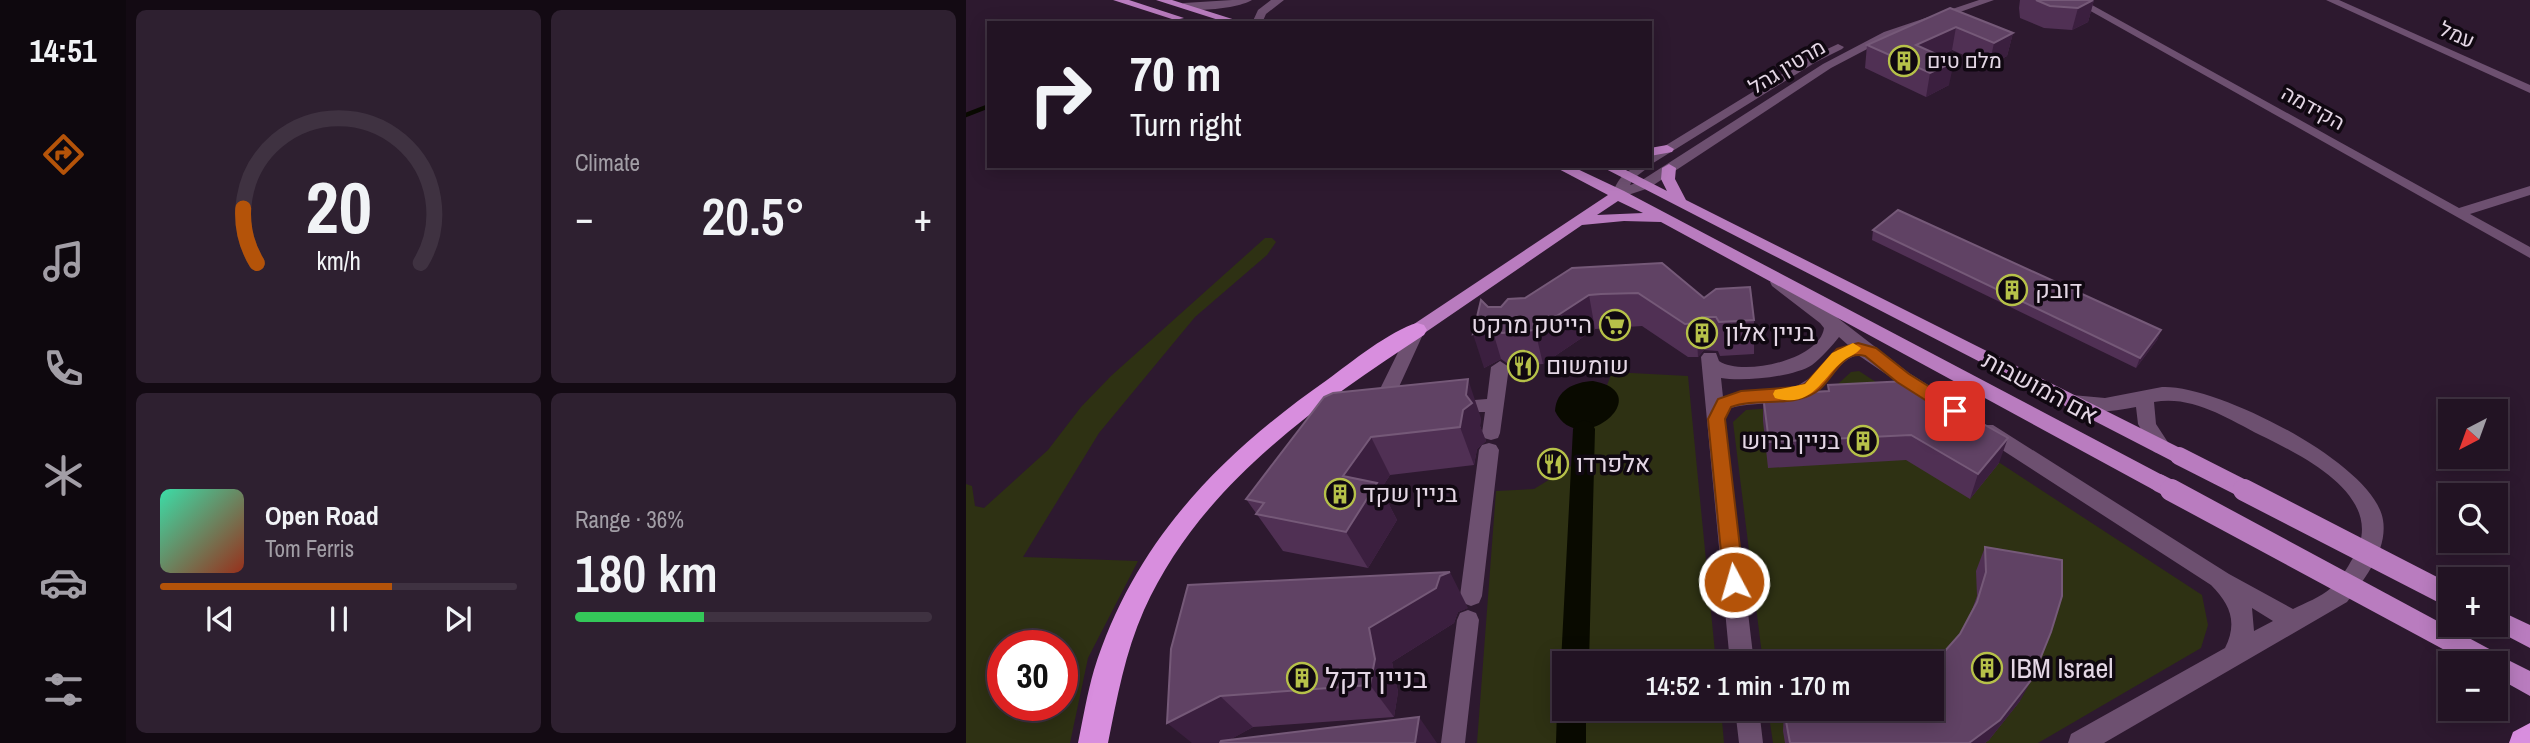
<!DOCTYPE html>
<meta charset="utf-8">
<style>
body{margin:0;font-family:"Archivo Narrow",Heebo,sans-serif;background:#2e2030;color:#f1f3f6;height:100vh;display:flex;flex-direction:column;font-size:26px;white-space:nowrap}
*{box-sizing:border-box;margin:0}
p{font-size:23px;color:#a29ea6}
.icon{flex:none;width:38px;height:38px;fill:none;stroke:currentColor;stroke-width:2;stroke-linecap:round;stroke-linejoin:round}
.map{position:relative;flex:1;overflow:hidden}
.side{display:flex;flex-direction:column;gap:10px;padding:10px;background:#130a13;width:840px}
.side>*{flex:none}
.hud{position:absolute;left:21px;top:21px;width:665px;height:147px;border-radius:0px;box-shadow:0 4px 18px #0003,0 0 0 2px #3f3241;background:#221323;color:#f1f3f6;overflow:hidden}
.needle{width:46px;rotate:221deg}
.tools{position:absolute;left:1472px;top:399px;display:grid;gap:14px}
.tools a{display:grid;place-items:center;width:70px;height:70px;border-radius:0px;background:#221323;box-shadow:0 4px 18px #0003,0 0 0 2px #3f3241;font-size:35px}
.speed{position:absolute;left:21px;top:630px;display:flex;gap:14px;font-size:35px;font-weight:700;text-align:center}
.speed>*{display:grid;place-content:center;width:91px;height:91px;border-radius:50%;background:#221323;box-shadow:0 4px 18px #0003,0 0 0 2px #3f3241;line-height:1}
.speed .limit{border:10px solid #d22;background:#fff;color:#111}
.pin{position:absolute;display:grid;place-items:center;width:60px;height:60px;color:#fff;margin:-30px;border-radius:14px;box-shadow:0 4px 10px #0006}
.me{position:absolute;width:77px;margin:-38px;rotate:354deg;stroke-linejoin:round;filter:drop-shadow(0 0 5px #0008)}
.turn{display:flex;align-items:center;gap:24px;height:147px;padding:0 28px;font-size:32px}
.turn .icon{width:91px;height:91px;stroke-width:2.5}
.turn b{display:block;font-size:49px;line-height:60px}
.big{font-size:52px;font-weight:600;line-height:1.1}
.side .card{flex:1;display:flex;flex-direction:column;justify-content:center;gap:10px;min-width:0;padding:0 24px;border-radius:10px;background:#2e2030}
.side .dial{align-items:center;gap:0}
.dial svg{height:182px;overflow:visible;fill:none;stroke:#3f3241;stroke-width:7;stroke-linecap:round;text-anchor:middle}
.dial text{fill:#f1f3f6;stroke:none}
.song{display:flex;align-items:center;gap:21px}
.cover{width:84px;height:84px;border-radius:10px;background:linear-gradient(135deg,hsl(160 70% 55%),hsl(10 70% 35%))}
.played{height:7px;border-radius:4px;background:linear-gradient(90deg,#b45309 65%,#3f3241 65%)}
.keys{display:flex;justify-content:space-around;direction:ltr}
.heat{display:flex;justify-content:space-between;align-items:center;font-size:38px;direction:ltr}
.charge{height:10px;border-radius:5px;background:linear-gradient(90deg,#34c759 36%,#3f3241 0)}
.side .tiles{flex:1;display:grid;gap:10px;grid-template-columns:repeat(2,1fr)}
.trip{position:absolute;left:586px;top:651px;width:392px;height:70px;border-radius:0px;background:#221323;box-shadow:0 4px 18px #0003,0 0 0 2px #3f3241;font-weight:600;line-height:70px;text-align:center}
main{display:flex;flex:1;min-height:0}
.menu{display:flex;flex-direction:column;width:126px;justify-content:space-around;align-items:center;background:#0e080e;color:#a29ea6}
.menu .icon{width:49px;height:49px}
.menu .on{color:#b45309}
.menu b{font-size:32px;color:#f1f3f6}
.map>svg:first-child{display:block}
.green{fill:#2e3113;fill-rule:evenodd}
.water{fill:#090a00}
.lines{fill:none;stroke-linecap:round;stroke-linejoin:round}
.stream{stroke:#090a00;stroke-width:4.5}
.canal{fill:#090a00;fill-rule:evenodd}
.minor{fill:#6d5070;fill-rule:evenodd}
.major{fill:#b97cbf;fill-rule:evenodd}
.highway{fill:#d88ede;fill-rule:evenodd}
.major-bridge-far1{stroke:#b97cbf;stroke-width:18}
.major-bridge{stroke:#b97cbf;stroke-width:22}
.wall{fill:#503054}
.shaded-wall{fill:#3b1f3f}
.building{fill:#604264;stroke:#755978;stroke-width:2}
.route{fill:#b45309;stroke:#753606;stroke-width:2}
.slow{fill:#f59e0b}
.labels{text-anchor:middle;stroke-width:7;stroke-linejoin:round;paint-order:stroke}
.far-street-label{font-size:21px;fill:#e4d7e5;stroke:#100811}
.far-poi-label{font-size:21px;fill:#e4d7e5;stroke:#100811;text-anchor:start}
.poi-label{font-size:24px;fill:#e4d7e5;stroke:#100811;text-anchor:start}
.street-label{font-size:24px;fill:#e4d7e5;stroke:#100811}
.near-poi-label{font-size:28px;fill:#e4d7e5;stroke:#100811;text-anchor:start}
</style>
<main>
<nav class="menu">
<b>14:51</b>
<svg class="icon on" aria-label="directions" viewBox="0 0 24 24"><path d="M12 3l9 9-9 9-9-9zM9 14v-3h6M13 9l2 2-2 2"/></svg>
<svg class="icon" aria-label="music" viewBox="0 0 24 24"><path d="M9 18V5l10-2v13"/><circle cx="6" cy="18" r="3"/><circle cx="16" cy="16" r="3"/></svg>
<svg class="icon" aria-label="phone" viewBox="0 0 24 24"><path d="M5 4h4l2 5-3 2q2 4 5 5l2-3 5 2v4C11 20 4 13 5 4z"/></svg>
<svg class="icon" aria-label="climate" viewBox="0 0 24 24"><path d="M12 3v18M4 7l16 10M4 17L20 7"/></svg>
<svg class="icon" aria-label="car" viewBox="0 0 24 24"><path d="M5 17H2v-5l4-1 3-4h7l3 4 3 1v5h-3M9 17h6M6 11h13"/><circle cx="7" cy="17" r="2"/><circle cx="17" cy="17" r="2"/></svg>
<svg class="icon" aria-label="filters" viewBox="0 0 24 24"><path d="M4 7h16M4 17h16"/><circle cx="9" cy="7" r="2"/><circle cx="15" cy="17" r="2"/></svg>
</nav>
<section class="side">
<div class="tiles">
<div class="card dial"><svg viewBox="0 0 100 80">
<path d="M14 69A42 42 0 1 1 86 69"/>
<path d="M14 69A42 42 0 0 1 8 45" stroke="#b45309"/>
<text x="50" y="56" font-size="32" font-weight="700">20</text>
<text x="50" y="72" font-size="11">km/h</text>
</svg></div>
<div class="card"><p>Climate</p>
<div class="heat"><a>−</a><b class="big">20.5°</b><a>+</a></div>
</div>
<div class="card">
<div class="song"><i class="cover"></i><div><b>Open Road</b><p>Tom Ferris</p></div></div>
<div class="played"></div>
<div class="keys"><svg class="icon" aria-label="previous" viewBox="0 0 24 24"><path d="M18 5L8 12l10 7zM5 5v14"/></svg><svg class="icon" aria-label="pause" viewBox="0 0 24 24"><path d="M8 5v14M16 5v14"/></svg><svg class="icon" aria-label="next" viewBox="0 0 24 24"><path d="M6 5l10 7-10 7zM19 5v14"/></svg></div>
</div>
<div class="card"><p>Range · 36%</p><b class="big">180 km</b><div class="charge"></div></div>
</div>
</section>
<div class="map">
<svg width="1564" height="743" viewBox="0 0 1564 743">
<rect width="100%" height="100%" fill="#2d192f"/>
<path class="green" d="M299,238h7l4,4 -9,13 -72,62 -96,116 -76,124 115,4 -50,97 -18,85h-104v-259l6,2 3,20 9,2 64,-58 33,-43 30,-31zM37,646h59v59h-59z
M893,371l343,224 6,30 -7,23 -163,95h-265l-5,-34h164v-46h-169l-30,-241 13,-12 69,-5 36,-33z
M646,372l76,4 28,287h-152v46h157l3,34h-247l19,-252 38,-2 44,-27z"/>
<path class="water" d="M627,381c67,12 -15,80 -38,30 1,-21 19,-29 38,-30z"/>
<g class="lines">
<path class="stream" d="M0,115l23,-9"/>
<path class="canal" d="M618,420l8,3 3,6 -6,234h-25v8l-3,-8 12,-234 3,-6z
M598,698v11h22v34h-30l1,-34z"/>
<path class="minor" d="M266,0h20c-13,8 -60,14 -73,6l5,-3z
M305,0h13l-18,14 -4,9h-10l6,-13z
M1013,0h15l-102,36 -61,32 -182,120 -30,10 -7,-4c8,-19 16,-28 38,-28l-17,13 -3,6 9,-3 184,-118 61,-32z
M1105,0h12l376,208 71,-22v9l-60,19 60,33v11z
M1360,0h13l191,85v8z
M872,44l6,3 -2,2 -26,13 -166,103v-10l158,-97z
M812,277l52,35 79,61 27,17 3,5 -3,5h-12l-66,-45c-20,4 -27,29 -45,39 -25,13 -56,7 -82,14l-6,11 29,244h-24l-29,-306 3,-4h12l3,8c23,16 101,-1 105,-33l-4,-5 -48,-37 -2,-4zM873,337l9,8 -12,5 -26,28 -13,8 -74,11 -2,-19c21,4 73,-1 91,-13 9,-7 20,-19 27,-28z
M451,324l8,6 -27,59 1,8 8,7 -3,5 -6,2 -13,-5 -5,-17 29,-59z
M534,361l9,6 -9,66 -2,5 -7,2 -7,-2 -2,-5 3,-21h-35l-3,-5 3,-5 37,-3 4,-32z
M1196,387c53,-3 212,76 221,133 5,30 -19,60 -36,82l-243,141h-36l3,-9 154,-86c13,-26 5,-44 -14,-63l-232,-150 -2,-5 2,-5h14l236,149 64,35c12,-6 28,-12 38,-21 9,-7 16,-20 22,-30 37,-60 -50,-102 -93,-123 -33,-17 -68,-40 -106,-33l2,22 15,23 -3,5 -7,2 -7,-2 -16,-28 -2,-17c-24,5 -47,7 -70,0l-3,-5 3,-5 6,-2 33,3zM1286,608l21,13 -19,10z
M523,443l7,2 3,5 -17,146 -3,7 -8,3 -8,-3 -3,-7 19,-146 3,-5z
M502,610l8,3 3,7 -14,123h-24l16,-123 3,-7z
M769,709h24l4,34h-24z"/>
<path class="major" d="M147,0h16l55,18 -9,2z
M190,0h16l73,23h-17z
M701,145l7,4 -2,3 -22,4v-8z
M703,164l7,4 -1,11 11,21 500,251 3,5 -3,5 -7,3 -7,-3 -572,-295h18l49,25 -6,-12 1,-11z
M587,166h18l53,25 542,286 3,6 -3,6 -7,2 -7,-2 -491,-267 -37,-1 -42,4 -159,109h-12l-2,-4 2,-4 197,-131zM652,201l25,12 -46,2z
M1530,609l34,16v23l-42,-22 8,-1z
M1530,654l34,17v25l-34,-19v-14h-11l3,-6z"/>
<path class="highway" d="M451,323l7,2 3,5 -3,5c-110,72 -224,151 -280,275 -19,43 -27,88 -36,133h-30c5,-24 9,-49 16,-73 40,-128 126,-215 233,-290 23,-17 64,-50 90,-57z
M1564,723v20h-21l4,-11z"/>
<path class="major-bridge-far1" d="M1213,456l69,35
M1193,483l16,8"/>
<path class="major-bridge" d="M1205,490l321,173
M1278,490l206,106"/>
</g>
<path class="wall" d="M1054,0h74l-6,22 -16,8 -28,-2 -24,-10 -1,-10z
M984,8l63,25 -6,23 -18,10 -37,-16 -12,6 9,29 -23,12 -61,-29 2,-23z
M907,230l288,100 -4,10 -21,28 -264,-128z
M606,268l132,30 50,22v34l-34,2 -2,-5 -14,-1 -6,7h-10l-46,-31 -47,3 -52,35 -32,2 -10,-7 -17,9 4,-61h13l24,-9z
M862,385l171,78 -29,36 -64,-39 -138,8 -5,-47v-26l65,-3z
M367,393l148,25 -1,8 6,15 -9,8 -3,16 -84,10 -9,14 16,31 -29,48 -85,-17 -37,-52z
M1019,547l35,154 -31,39 -4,3h-200l-2,-12 1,-21 148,-1 5,-49 23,-26 12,-24 5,-14 -1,-25z
M502,608l-10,4 -4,11 -62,39 6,30 -4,25 -141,10 -24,13 208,3h-245l-21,-94z"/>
<path class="shaded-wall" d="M1128,0l-6,22 -16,8 6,-22z
M990,27l-4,23 -36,17v-22z
M1047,33l-6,23 -18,10 5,-23z
M988,62l-5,23 -23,12 4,-24z
M623,295l6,34 -52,35 -8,-34z
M736,317l2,33 -6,7 -2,-34z
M525,325l10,34 -17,9 -11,-34z
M1195,330l-4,10 -21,28 4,-10z
M502,379l13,39 -1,8 6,15 -9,8 -3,16 -14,-38z
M405,437l19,38 -9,14 16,31 -29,48 -22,-36 -3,-56z
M1042,438l-9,25 -29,36 8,-25z
M484,572l18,36 -10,4 -4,11 -62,39 6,30 -4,25 -24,-32 -1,-57 71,-52z
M1066,679l-12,22 -31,39 -4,3h-16z
M254,696l33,31 -29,16h-32l-25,-20z
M453,717l18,26h-22z"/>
<path class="building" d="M1070,0h57l-15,8 -28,-2z
M984,8l63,25 -19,10 -38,-16 -40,18 38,17 -24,11 -63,-28z
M932,210l263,120 -21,28 -267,-128z
M696,263l42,35 12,-9 34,-2 4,33 -35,2 -3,-5h-14l-6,6 -11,1 -47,-31 -37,1 -12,1 -54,35 -33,3 -11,-8 -18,9 8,-34 7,7h13l7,-8 17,-1 47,-30z
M502,379l-2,16 6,8 -9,7 -3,17 -89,10 -28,39 34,7 -31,49 -90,-18 8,-11 -18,-4 78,-102 9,-4z
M941,381l101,57 -30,36 -67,-39 -142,7 -6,-47 66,-4 -1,-6z
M1019,547l77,13v36l-11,36 -19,47 -32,41 -31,23h-179l-6,-33 6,-1h142v-45l5,-4 23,-26 17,-32 9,-30z
M484,572l-10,4 -4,12 -67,40 6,31 -5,26 -150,11 -53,27 4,-74 17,-64z
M453,717l-4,26h-195l1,-2z"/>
<path class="route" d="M892,343l18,5 33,26 51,32 3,5 -8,6 -6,-2 -52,-33 -32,-26c-24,-7 -32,25 -49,36 -24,16 -59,5 -85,15l-6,12 19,163 -3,6 -7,3 -7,-3 -3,-6 -16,-163 10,-20 23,-8 55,-4 9,-3 32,-35z"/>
<path class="slow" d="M887,343l8,5c-5,7 -12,8 -18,13 -22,18 -31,48 -68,37l-2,-4 2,-4 30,-6 27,-31z"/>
<defs>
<g id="building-ring" transform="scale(1.575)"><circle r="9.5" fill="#100811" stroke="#b6c149" stroke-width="1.5"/><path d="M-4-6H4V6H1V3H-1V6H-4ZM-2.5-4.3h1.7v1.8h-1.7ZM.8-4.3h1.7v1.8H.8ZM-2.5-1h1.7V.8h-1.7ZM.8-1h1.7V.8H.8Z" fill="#b6c149"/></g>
<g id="supermarket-ring" transform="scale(1.575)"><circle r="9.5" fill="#100811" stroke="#b6c149" stroke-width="1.5"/><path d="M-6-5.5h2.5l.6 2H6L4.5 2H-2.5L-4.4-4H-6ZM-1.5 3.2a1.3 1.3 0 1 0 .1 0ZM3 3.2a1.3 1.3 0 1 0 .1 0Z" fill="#b6c149"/></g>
<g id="restaurant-ring" transform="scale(1.575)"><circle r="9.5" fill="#100811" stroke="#b6c149" stroke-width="1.5"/><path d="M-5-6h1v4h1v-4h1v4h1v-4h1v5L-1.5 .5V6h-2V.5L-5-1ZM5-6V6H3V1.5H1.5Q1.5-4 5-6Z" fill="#b6c149"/></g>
</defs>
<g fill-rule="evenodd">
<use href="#building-ring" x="938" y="61"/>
<use href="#building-ring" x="1046" y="290"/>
<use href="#supermarket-ring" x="649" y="325"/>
<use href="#building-ring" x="736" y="333"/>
<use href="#restaurant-ring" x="557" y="366"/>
<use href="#building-ring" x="897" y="441"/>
<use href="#restaurant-ring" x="587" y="464"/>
<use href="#building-ring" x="374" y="494"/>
<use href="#building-ring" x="1021" y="668"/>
<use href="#building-ring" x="336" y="678"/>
</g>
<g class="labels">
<g class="far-street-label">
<text transform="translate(1491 35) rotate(24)" y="7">עמל</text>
<text transform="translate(821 67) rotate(-31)" y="7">מרטין גהל</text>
<text transform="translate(1347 108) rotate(29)" y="7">הקידמה</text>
</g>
<g class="far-poi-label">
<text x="961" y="68">מלם טים</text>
</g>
<g class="poi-label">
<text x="1069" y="298">דובק</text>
<text x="626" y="333" text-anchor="end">הייטק מרקט</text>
<text x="759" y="341">בניין אלון</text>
<text x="580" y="374">שומשום</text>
<text x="874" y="449" text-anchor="end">בניין ברוש</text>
<text x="610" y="472">אלפרדו</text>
<text x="397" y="502">בניין שקד</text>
</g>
<g class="street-label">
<text transform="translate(1074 388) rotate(28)" y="8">אם המושבות</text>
</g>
<g class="near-poi-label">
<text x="1044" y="678">IBM Israel</text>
<text x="359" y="688">בניין דקל</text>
</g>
</g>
</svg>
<div class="tools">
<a><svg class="needle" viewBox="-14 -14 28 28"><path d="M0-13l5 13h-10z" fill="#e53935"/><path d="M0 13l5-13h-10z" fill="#a29ea6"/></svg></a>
<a><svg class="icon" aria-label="search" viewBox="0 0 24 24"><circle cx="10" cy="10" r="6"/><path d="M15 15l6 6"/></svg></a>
<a>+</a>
<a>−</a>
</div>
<div class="speed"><div class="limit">30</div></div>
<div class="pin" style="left:989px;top:411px;background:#d93025"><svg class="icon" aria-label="arrive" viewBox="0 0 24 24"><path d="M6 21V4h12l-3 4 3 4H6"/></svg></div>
<svg class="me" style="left:768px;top:582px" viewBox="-20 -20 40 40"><circle r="17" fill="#b45309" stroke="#fff" stroke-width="3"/><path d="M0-11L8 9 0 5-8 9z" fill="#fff"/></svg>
<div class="trip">14:52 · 1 min · 170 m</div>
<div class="hud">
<div class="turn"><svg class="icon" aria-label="right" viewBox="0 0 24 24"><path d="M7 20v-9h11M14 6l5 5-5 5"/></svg><div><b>70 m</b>Turn right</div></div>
</div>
</div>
</main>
